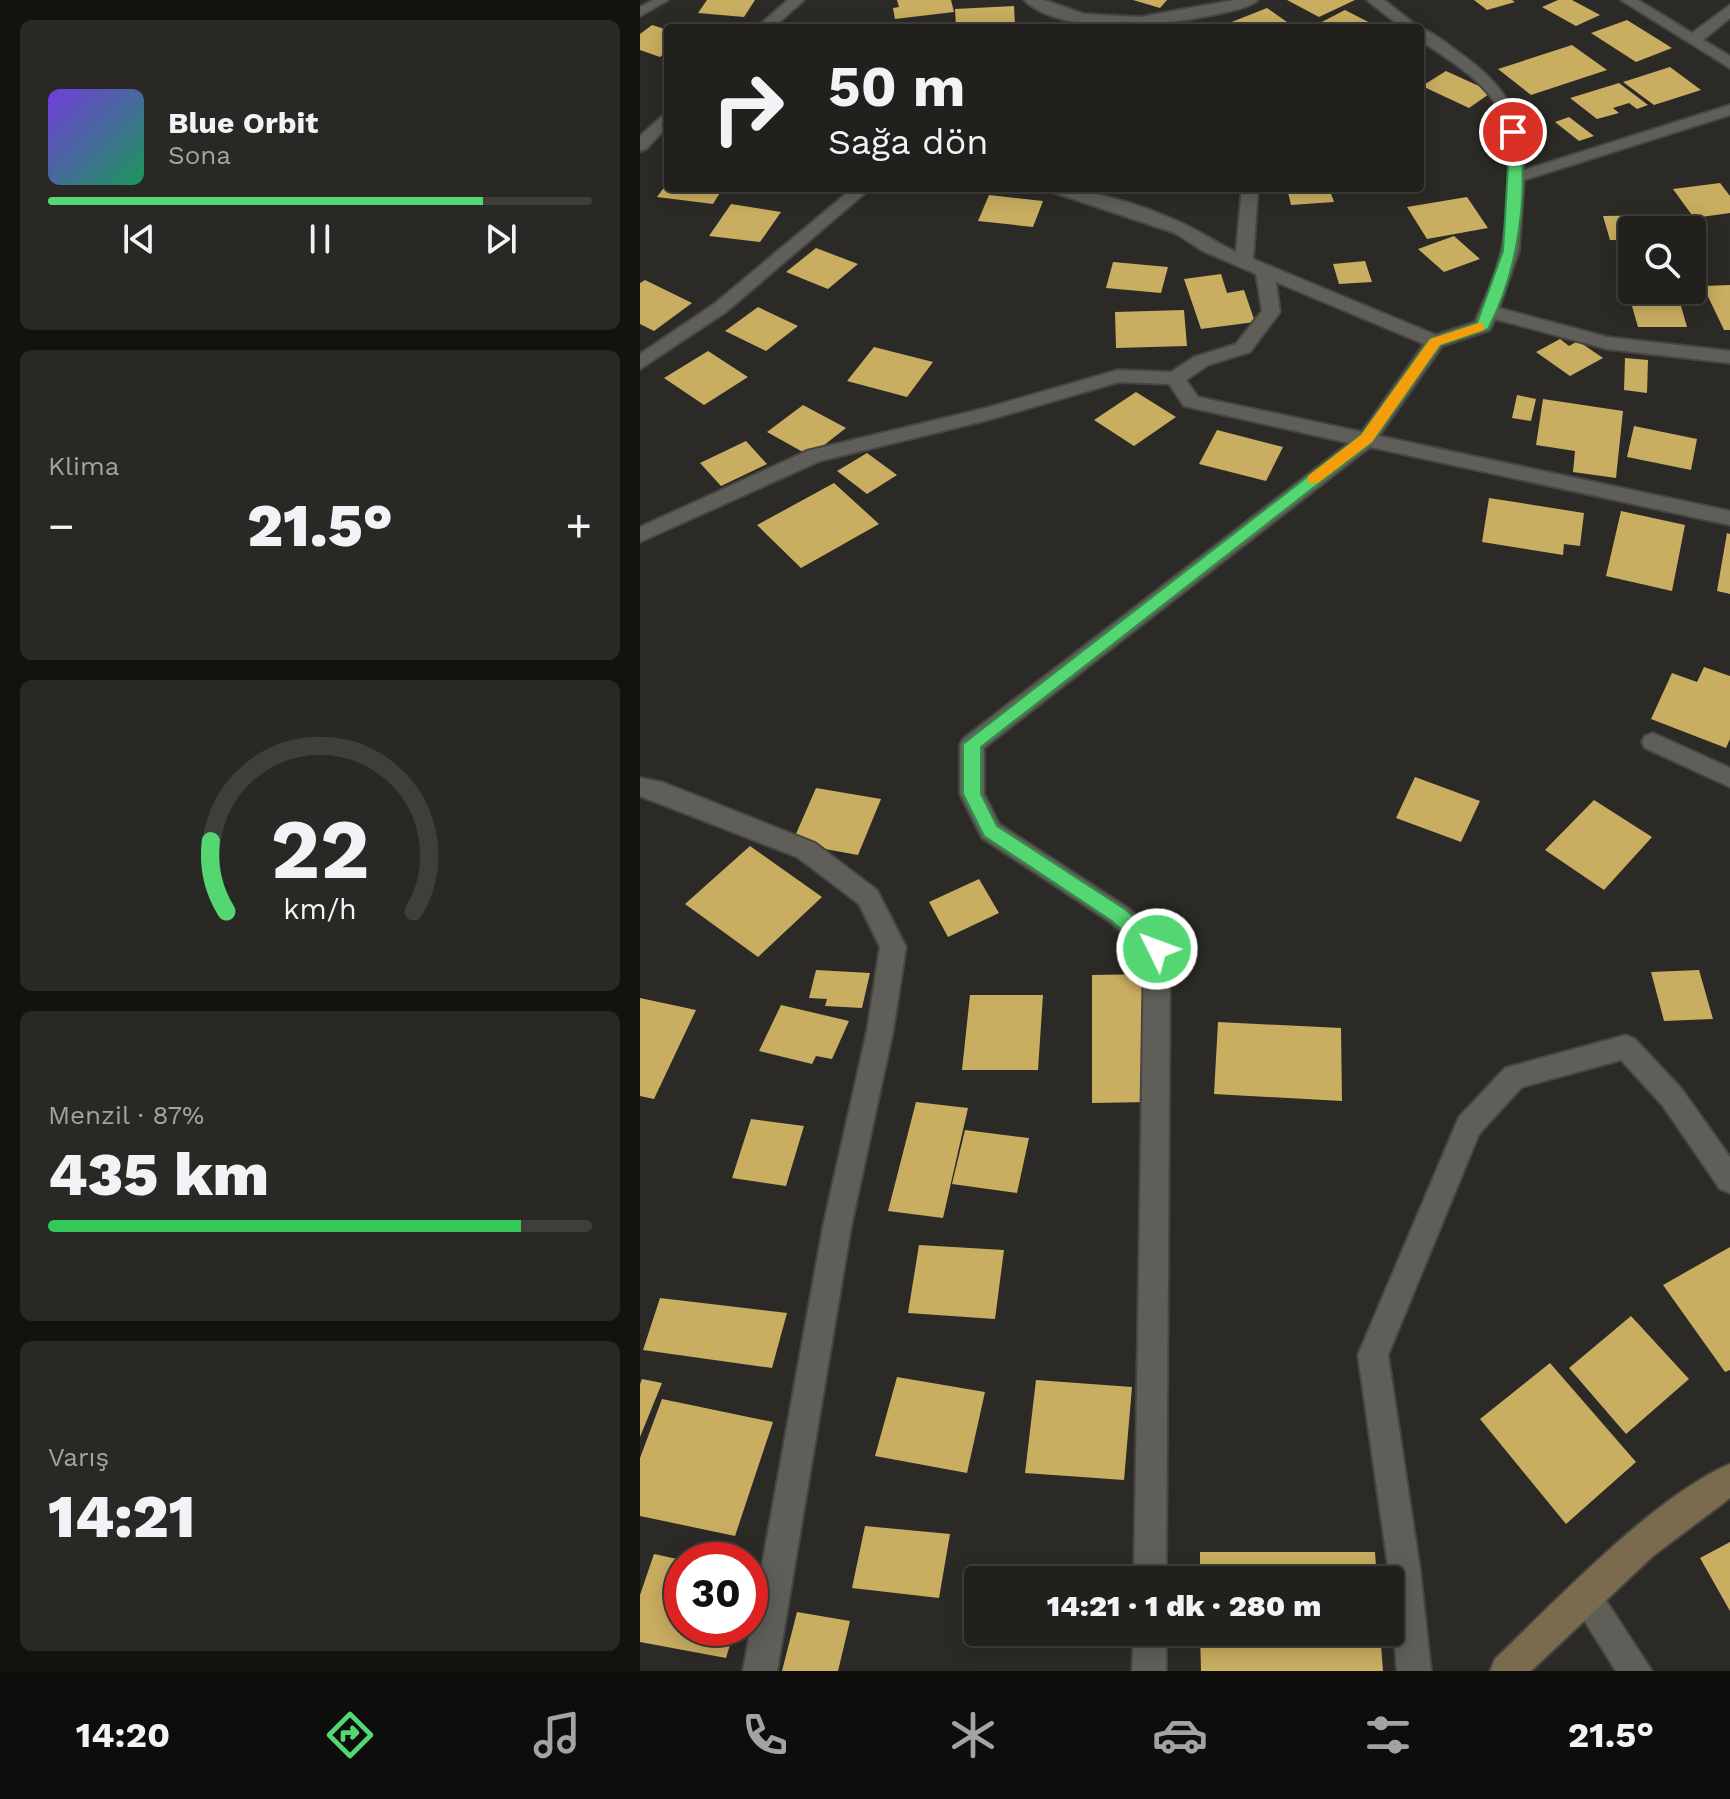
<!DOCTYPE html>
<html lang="tr">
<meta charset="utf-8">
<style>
body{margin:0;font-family:"Work Sans",sans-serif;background:#292825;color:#f1f3f6;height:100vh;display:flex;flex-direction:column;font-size:30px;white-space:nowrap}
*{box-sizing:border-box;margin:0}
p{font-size:26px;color:#a2a3a3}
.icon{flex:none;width:44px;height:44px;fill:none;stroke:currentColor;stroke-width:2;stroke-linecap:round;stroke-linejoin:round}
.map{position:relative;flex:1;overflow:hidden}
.details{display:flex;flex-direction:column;gap:20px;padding:20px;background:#12120f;width:640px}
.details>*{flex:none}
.hud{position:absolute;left:24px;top:24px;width:760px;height:168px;border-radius:8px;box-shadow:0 4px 20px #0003,0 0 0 2px #3e3e3b;background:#21201c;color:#f1f3f6;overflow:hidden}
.tools{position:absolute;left:978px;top:216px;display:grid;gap:16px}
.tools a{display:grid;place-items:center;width:88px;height:88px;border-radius:8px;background:#21201c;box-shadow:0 4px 20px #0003,0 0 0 2px #3e3e3b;font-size:40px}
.speed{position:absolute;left:24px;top:1542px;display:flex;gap:16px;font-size:40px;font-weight:700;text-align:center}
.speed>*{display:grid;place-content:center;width:104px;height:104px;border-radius:50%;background:#21201c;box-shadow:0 4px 20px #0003,0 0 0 2px #3e3e3b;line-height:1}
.speed .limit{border:12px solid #d22;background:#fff;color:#111}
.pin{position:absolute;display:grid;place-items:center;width:68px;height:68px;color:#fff;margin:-34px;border:4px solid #fff;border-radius:50%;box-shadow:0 2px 8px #0007}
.me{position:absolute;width:88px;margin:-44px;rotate:312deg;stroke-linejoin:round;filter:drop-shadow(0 0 6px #0008)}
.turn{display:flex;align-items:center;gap:28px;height:168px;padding:0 32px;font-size:36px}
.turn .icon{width:104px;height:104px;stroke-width:2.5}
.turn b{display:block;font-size:56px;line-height:68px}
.big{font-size:60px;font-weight:800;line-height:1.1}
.details .widget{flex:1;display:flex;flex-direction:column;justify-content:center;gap:12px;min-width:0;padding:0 28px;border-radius:12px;background:#292825}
.details .dial{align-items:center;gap:0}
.dial svg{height:208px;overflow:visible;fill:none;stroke:#3e3e3b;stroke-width:7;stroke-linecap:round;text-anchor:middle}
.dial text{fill:#f1f3f6;stroke:none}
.song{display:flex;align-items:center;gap:24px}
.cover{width:96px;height:96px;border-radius:12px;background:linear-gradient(135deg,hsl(260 70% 55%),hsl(150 70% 35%))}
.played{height:8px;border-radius:4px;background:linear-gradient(90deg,#54d672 80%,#3e3e3b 80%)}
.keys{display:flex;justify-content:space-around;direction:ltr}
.heat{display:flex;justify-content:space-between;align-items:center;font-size:44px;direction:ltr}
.charge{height:12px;border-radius:6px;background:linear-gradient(90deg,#34c759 87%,#3e3e3b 0)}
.trip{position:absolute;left:324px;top:1566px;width:440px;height:80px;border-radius:8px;background:#21201c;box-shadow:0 4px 20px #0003,0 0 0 2px #3e3e3b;font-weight:800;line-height:80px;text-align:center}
.tab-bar{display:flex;height:128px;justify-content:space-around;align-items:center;background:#0d0d0b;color:#a2a3a3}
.tab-bar .icon{width:56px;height:56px}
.tab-bar .current{color:#54d672}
.tab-bar b{font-size:36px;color:#f1f3f6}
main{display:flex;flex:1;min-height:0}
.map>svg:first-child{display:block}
.building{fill:#c9ad60}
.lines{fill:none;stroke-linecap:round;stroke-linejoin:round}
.lane-casing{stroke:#464541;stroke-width:4}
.street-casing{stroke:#464541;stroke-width:4}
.secondary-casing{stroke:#464541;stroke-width:4}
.lane{fill:#5f5e58;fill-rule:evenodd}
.street{fill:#5f5e58;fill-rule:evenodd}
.secondary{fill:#7b6b4e;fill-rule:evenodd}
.route{fill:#54d672;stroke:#378b4a;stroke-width:2}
.slow{fill:#f59e0b}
</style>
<main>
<section class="details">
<div class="widget">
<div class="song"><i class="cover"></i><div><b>Blue Orbit</b><p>Sona</p></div></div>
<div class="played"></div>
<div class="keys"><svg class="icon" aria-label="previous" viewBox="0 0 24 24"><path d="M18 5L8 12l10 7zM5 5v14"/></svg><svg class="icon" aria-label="pause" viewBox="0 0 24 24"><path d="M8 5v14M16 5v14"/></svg><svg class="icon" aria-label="next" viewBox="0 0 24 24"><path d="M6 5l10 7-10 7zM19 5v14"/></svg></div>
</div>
<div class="widget"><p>Klima</p>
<div class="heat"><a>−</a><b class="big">21.5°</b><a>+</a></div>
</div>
<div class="widget dial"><svg viewBox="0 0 100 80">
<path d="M14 69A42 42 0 1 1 86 69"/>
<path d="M14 69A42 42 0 0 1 8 42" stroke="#54d672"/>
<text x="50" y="56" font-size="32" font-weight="700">22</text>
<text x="50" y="72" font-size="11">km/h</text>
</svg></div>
<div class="widget"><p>Menzil · 87%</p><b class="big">435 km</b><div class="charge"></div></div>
<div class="widget"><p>Varış</p><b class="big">14:21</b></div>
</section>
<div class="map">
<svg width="1090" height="1671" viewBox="0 0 1090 1671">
<rect width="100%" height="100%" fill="#2c2a26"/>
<path class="building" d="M67,0h48l-11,17 -46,-4z
M257,0h54l3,12 -59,7 -2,-11 6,-1z
M493,0h34l-7,8z
M647,0h68l-36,17z
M834,0h38l3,2 -28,8z
M918,0h14l28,15 -24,11 -34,-19z
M374,6l1,19 -59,3 -1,-19z
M627,8l27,19 -65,1 -5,-3z
M705,10l35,18h-70z
M987,20l45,28 -36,14 -45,-29z
M12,25l16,5v21l-8,6 -20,-7v-16z
M932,45l35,25 -76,25 -33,-26z
M1030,67l31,23 -47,15 -31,-23z
M806,71l46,21 -23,16 -47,-22z
M979,83l29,22 -11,4 -8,-6 -16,5 6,5 -22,6 -27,-21z
M929,117l25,19 -15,5 -24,-19z
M28,182v6h55l-10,16 -56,-7z
M1080,183l10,13v17l-36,5 -21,-29z
M647,188h42l5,14 -43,3z
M349,195l54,6 -10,26 -55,-6z
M827,197l21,31 -61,11 -20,-32z
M91,204l50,8 -21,30 -51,-6z
M1021,215l5,15h-34v10h-22l-7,-24z
M814,236l26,23 -36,13 -26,-23z
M176,248l42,16 -30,25 -42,-17z
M725,261l7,21 -33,2 -6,-20z
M473,262l55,5 -7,26 -55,-5z
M581,274l6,19 17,-3 11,32 -54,7 -17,-50z
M5,280l47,23 -38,28 -14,-7v-41z
M1090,285v45h-6l-21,-44z
M990,299h49l8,28h-49z
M118,307l40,19 -32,25 -41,-20z
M544,310l3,36 -71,2 -1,-36z
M920,339l9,7 9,-5 25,17 -33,18 -34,-24z
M234,347l59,15 -26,35 -60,-16z
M68,351l40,26 -44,28 -40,-27z
M985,358l23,2 -1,33 -23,-3z
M496,392l40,25 -42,29 -40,-26z
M877,395l19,4 -5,22 -19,-3z
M903,399l80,12 -7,67 -43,-6 2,-21 -39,-6z
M163,405l43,23 -36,28 -43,-24z
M994,426l63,13 -6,31 -64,-13z
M577,430l66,17 -17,34 -67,-17z
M106,441l21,23 -46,22 -21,-23z
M227,453l30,22 -30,19 -30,-23z
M194,483l45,41 -78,44 -44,-43z
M849,498l95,15 -4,33 -16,-2 -1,11 -81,-13z
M981,511l64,14 -13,66 -66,-15z
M1087,533l3,1v60l-13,-3z
M1064,667l26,9v63l-4,9 -75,-29 21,-46 25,9z
M775,777l65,24 -19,41 -65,-24z
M176,788l65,11 -23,56 -66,-12z
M954,800l58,37 -48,53 -59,-40z
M110,846l72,51 -64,60 -73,-53z
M339,879l20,34 -51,24 -19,-35z
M176,970l54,3 -8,35 -37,-2 2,-7 -18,-1z
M1059,970l14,49 -49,2 -13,-49z
M507,974l3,128 -58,1v-128z
M330,995h73l-5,75h-76z
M0,998l56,12 -42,89 -14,-3z
M141,1005l68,16 -17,38 -16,-3 -4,8 -53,-13z
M578,1022l123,6 1,73 -128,-7z
M276,1102l52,6 -25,110 -55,-7z
M111,1119l53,7 -18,60 -54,-8z
M325,1130l64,8 -12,55 -65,-9z
M279,1245l85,5 -9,69 -87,-6z
M1090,1247v123l-5,2 -62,-87z
M20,1298l127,15 -15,55 -129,-18z
M991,1316l58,63 -63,55 -57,-66z
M910,1363l86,99 -70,62 -86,-105z
M257,1377l88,15 -18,81 -92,-17z
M2,1379l20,4 -22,54v-53z
M396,1380l96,7 -8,93 -99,-7z
M22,1399l111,23 -38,114 -95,-20v-58z
M225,1526l85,8 -11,64 -87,-10z
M1090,1542v69l-30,-53z
M560,1552h175l2,28h-177z
M14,1554l28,6v68h53l-9,30 -86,-16v-47z
M157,1612l53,9 -12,50h-56z
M560,1632h180l3,39h-182z"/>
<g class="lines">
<g class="lane-casing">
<path id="lane" d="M13,0h15l-28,16v-9z"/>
</g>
<g class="street-casing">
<path id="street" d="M148,0h16l-31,28h-17z
M384,0h20l40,14 56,3 95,-17h23c-9,8 -27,11 -40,14 -50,11 -154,24 -194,-14z
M727,0h17l36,28h-18z
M981,0h17l54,33 38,-28v13l-27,22 27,16v12z
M780,28c13,4 26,15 37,23 48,34 65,60 67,119l206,-65v10l-206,65 -5,71 -20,57 108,29 123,14v12l-123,-14 -112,-30 -5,11 -48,16 -63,90 351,75v14l-360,-78 -386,301v46l15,30 129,84 38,33 4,8 -4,631h-32l10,-627 -34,-31 -128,-84 -22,-44v-50l4,-6 385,-295 -165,-37 -15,-22 -50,-2 -131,38 -168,41 -180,81v-15l167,-76 179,-43 132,-38 53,2 23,-15 42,-13 26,-33 -6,-37 -53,-23 -28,-18 -135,-45c49,0 101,16 146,37 17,8 32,19 50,27l6,-64h16l-5,71 183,76 39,-13c8,-20 18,-40 24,-62 10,-35 16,-119 -1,-152 -16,-30 -51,-49 -78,-68zM636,282l148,62 -62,88 -164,-35 -12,-17 22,-15 42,-13 30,-40z
M28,111v15l-22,23 -6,2v-15z
M213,188h18l-145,124 -86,57v-15l74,-50z
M1013,733l77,35v19l-85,-39 -3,-6 3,-6z
M0,778l22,4 153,61 62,47 29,57 -13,84 -42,196 -74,444h-34l80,-444 44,-196 13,-84 -21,-43 -62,-47 -157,-61z
M986,1035l9,4 46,49 49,69v36l-10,-4 -57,-83 -42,-46 -99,27 -43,47 -91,221 32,215 11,101h-34l-7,-91 -32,-225 101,-238 46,-49z
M945,1580l11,5 56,86h-36l-47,-75 5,-11z
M494,1632h32v39h-34z"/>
</g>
<g class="secondary-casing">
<path id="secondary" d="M1090,1464v34l-77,58 -122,115h-41l5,-12c61,-58 159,-163 235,-195z"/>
</g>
<use href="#lane" class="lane"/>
<use href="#street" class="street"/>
<use href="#secondary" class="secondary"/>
</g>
<path class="route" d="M873,128l6,4c10,63 -1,140 -31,197l-48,16 -68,97 -391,305v47l16,32 129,84 38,33 2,6 -2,6h-14l-38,-34 -128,-85 -21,-42v-50l398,-309 69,-96 47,-16 26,-72 6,-101 -3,-18z"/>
<path class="slow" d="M839,323l5,1v6l-44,15 -68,97 -54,41h-10v-7l53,-41 69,-96z"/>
</svg>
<div class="tools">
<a><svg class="icon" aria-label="search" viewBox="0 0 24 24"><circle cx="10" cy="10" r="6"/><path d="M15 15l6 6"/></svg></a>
</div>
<div class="speed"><div class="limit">30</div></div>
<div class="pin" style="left:873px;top:132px;background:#d93025"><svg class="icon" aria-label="arrive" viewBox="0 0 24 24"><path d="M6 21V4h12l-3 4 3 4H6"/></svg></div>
<svg class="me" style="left:517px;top:949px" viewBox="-20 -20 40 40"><circle r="17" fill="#54d672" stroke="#fff" stroke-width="3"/><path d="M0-11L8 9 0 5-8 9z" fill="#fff"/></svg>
<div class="trip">14:21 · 1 dk · 280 m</div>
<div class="hud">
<div class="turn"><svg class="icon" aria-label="right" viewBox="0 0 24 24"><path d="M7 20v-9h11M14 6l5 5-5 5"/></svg><div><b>50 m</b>Sağa dön</div></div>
</div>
</div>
</main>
<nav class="tab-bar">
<b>14:20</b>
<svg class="icon current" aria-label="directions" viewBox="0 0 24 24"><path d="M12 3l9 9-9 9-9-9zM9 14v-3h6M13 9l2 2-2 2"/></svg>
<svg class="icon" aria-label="music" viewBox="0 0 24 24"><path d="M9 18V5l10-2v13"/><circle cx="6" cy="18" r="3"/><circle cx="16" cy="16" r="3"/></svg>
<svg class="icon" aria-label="phone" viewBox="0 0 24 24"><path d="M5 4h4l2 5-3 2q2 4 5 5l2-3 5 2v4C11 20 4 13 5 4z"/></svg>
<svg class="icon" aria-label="climate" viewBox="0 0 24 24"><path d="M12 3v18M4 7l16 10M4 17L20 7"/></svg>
<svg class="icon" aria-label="car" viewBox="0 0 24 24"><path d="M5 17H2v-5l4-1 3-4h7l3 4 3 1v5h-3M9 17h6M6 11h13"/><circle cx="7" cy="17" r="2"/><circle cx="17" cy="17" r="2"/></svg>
<svg class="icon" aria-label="filters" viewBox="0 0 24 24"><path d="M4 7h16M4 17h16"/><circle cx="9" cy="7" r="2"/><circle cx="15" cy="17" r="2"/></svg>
<b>21.5°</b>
</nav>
